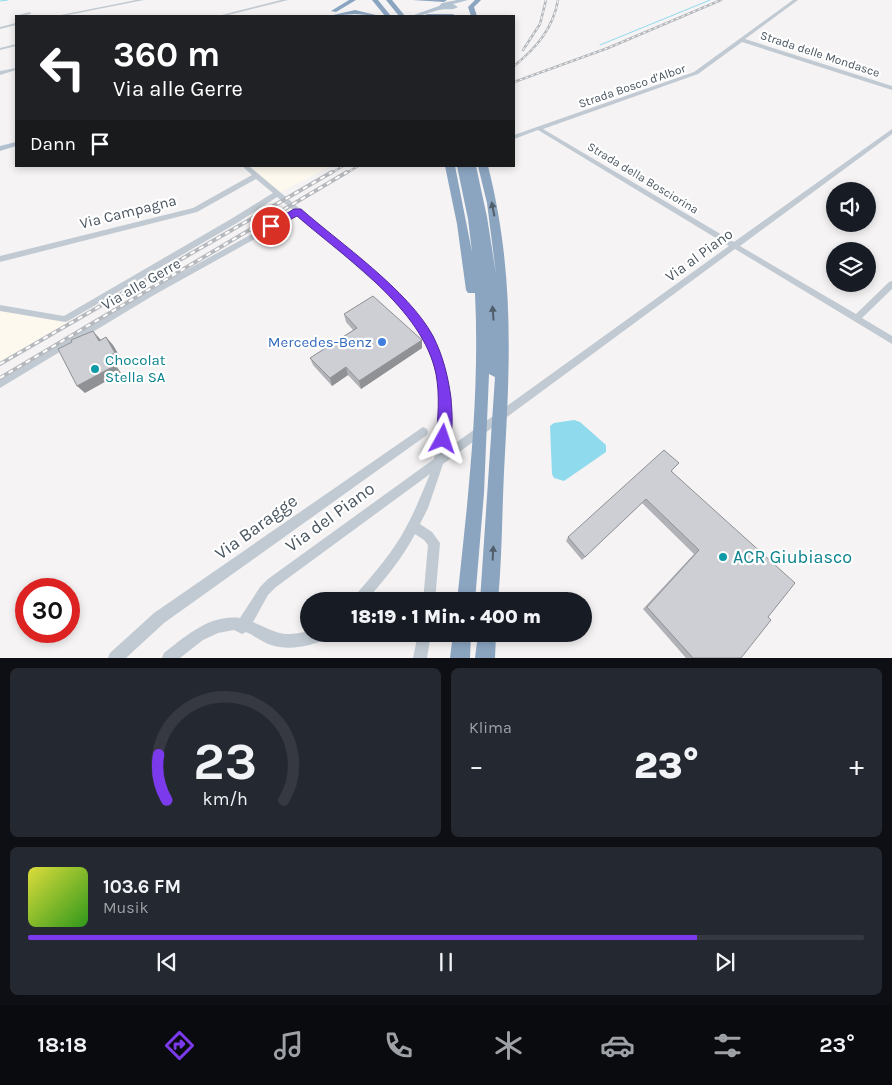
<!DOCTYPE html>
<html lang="de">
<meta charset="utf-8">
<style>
body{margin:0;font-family:Karla,sans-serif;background:#242831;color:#f1f3f6;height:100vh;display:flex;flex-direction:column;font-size:19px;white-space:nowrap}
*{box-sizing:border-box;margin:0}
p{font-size:16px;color:#9ea1a6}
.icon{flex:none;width:28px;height:28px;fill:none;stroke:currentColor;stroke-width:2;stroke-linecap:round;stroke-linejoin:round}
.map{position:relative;height:658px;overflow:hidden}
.drawer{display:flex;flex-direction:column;gap:10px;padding:10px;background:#0d0f14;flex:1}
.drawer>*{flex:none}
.guide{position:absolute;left:15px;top:15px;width:500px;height:152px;border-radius:0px;box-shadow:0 2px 8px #0003;background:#202124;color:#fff;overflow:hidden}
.controls{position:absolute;left:826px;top:182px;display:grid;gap:10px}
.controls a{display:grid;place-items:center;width:50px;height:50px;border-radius:50%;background:#171b24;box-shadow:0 2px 8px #0003;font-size:25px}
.speed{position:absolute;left:15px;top:578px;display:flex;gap:10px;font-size:25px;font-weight:700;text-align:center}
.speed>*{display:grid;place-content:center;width:65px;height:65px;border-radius:50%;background:#171b24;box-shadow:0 2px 8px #0003;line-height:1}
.speed .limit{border:8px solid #d22;background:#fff;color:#111}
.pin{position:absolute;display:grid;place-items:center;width:42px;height:42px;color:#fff;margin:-21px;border:2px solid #fff;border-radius:50%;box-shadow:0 1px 5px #0007}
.me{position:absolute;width:55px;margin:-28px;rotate:5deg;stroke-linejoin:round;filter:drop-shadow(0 0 4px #0008)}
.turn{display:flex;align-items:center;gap:18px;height:105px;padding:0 15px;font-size:22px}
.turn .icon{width:65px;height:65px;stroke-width:2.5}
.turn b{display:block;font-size:35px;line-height:42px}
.then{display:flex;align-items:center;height:48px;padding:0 15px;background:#0003;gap:10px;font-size:19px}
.big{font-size:38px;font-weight:800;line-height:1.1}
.drawer .widget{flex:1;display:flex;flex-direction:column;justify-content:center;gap:8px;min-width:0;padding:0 18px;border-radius:8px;background:#242831}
.drawer .dial{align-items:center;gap:0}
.dial svg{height:130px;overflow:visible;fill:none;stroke:#363941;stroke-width:7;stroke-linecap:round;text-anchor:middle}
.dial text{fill:#f1f3f6;stroke:none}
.song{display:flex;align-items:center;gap:15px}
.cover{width:60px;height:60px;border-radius:8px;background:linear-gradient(135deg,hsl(60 70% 55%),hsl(110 70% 35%))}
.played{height:5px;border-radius:2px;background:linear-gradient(90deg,#7c3aed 80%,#363941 80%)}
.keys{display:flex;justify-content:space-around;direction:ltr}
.heat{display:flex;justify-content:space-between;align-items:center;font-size:28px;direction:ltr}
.drawer .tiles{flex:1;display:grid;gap:10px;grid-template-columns:1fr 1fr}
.widget:last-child{grid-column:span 2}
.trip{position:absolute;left:300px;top:592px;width:292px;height:50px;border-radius:25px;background:#171b24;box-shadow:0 2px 8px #0003;font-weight:800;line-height:50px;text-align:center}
.menu{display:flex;height:80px;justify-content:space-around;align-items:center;background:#090b0e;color:#9ea1a6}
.menu .icon{width:35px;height:35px}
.menu .active{color:#7c3aed}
.menu b{font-size:22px;color:#f1f3f6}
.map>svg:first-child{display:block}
.commercial{fill:#fdf9ef}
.water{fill:#90daee}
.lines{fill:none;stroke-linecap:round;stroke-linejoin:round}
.stream{stroke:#90daee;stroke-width:1}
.minor{fill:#c1cad2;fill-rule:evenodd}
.major{fill:#b3c2d1;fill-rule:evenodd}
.highway{fill:#8ba5c1;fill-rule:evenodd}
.rail-far1-casing{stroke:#b5b8bd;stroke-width:2.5}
.rail-casing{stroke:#b5b8bd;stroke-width:4}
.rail-far1{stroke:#fff;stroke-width:1;stroke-dasharray:3;stroke-linecap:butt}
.rail{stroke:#fff;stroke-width:2;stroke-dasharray:5;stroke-linecap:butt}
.wall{fill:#b0b2b7}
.shaded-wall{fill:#909195}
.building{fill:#cdcfd5;stroke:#909195}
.oneway{fill:#505e6b}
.route{fill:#7c3aed;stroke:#51269a}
.shop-dot{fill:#3f7fe0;stroke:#fff;stroke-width:2}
.culture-dot{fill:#0f9aa8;stroke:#fff;stroke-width:2}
.labels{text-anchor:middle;stroke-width:4.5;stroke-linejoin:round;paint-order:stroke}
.far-street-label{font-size:12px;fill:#4a5661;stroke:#fff}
.street-label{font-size:15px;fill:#4a5661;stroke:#fff}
.shop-label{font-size:15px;fill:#366cbe;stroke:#fff;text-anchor:end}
.culture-label{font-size:15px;fill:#0d838f;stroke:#fff;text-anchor:start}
.near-street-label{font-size:18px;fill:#4a5661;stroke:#fff}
.near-culture-label{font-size:18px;fill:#0d838f;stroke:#fff;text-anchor:start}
</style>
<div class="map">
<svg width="892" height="658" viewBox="0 0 892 658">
<rect width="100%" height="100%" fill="#f5f3f3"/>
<path class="commercial" d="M245,166h86l-54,28z
M0,308l65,11 3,4 -68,39z"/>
<path class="water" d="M574,420l6,2 26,23v7l-42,29 -10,-3 -2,-4 -2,-48 4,-3z"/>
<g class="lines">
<path class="stream" d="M0,1l8,-1
M600,45l110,-45"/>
<path class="minor" d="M136,0h8l-81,16h-7z
M281,0h7l-64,16h-6z
M793,0h5l-53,39 147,47v4l-150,-48 -44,32 -155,55 191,113 158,-113v5l-152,112 116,68 33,-32 3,-1v8l-30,29 30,18v8l-157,-95 -292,215 -15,44 -8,16 12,8 8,11 -5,58h-12l5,-56 -4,-5 -9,-6c-13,25 -31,46 -49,67h-14l2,-4c16,-19 33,-38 46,-59 12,-20 21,-42 30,-64l-154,113 -8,8 -15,27c24,10 28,16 56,9v3h19l-1,5c-17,7 -38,12 -56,6 -9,-3 -16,-9 -25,-13l-4,2 -8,-4 -16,3 -15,7 -23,18h-18l2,-5c22,-17 46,-39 76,-35l20,-31 8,-8 166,-120c12,-53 7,-104 -29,-147 -14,-17 -31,-30 -47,-44 -20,-18 -40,-36 -60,-53l-144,80 -154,93v-9l148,-88 146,-80 -17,-14 -40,26 -169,98 -3,1 -65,-11v-6l64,11 167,-97 42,-26 -17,-14 -59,33 -197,50v-6l193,-48 59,-33 -10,-9h7c36,31 73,60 108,92 18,16 37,31 53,49 35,39 47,93 36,143l283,-204 -191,-116 -24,9v-4l180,-63z
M30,12l1,2 -10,2 -2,-1z
M16,23v2l-16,4v-2z
M16,44v2l-16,4v-2z
M16,68v2l-16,5v-4z
M423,427l4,2 1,3 -1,3 -263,188 -38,35h-18l2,-5 44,-40z
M418,634h13l-4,24h-14z"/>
<path class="major" d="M457,0h11l-15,4 5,3c-7,4 -12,1 -19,3 -10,2 -18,7 -28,6l28,-10 3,-3z
M16,142v4l-16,5v-5z"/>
<path class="highway" d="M349,0h7l-20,12 -5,-1z
M372,0h6l13,16h-6z
M386,0h6l13,16h-6z
M412,0h35l-3,2z
M475,0h6l-7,7 3,9h-6l-3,-9z
M355,10l25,6 -25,-2 -26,2z
M427,14h26l3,2h-32z
M445,166h10l17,86 -4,-33 -11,-53h19l11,51 9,57 -9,-71 -9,-37h10c27,107 22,198 16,306 -2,43 -2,86 -6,129h-18l15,-224 -6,-3 -5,119 -9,108h-18c11,-102 23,-205 18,-308h-7l-2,-3 -9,-66z
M453,634h18l-1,24h-20z
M478,634h18l-1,24h-20z"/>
<g class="rail-far1-casing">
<path id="rail-far1" d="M523,50l17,-26 6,-24
M514,66c22,-18 39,-37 44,-66
M514,82l94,-34 113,-48
M330,174l13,-8
M345,174l13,-8"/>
</g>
<g class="rail-casing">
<path id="rail" d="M0,364l332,-192
M0,378l347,-206"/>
</g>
<use href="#rail-far1" class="rail-far1"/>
<use href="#rail" class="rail"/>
</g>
<path class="wall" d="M344,314l78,34 -61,41 -13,-14 -16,11 -19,-21 -3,-7 43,-28 -7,-8z
M672,471l96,146 -27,41h-55l-43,-49 51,-55 -52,-51 -60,57 -16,-19 2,-4z"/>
<path class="shaded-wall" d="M93,331l7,8 6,10 -7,-8z
M106,337l7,8 9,15 -7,4 6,9 -36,20 -8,-7 31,-30z
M422,340v8l-61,41 -2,-8z
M346,367l2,8 -16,11 -2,-8z"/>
<path class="building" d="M373,296l49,44 -63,41 -13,-14 -16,11 -20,-20 47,-30 -13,-14z
M93,331l6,10 7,-4 9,16 -7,3 6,10 -37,20 -19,-37 14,-7 -1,-2z
M664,450l15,13 -8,8 124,112 -27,34 3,3 -30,38h-48l-46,-51 52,-57 -53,-51 -61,58 -17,-20z"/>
<defs><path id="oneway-solid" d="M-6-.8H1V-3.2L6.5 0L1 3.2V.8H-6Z" transform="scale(1.25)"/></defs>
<g class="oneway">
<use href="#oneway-solid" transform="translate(493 209) rotate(-101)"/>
<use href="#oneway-solid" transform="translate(493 313) rotate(-94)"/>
<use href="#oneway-solid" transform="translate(493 553) rotate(-87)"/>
</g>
<path class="route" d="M294,209h7c40,35 107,81 132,127 10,20 15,40 18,62 1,14 3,33 -3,46l-5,1 -5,-1 -2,-5c2,-22 4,-43 0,-65 -13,-65 -92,-117 -139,-158l-23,12 -8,-2z"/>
<circle class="shop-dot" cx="382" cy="342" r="5"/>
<g class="culture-dot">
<circle cx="95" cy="369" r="5"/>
<circle cx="723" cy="557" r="5"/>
</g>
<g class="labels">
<g class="far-street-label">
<text transform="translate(820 54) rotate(18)" y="4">Strada delle Mondasce</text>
<text transform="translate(632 86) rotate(-19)" y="4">Strada Bosco d'Albor</text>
<text transform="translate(643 178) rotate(31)" y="4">Strada della Bosciorina</text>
</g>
<g class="street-label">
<text transform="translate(128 212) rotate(-14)" y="5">Via Campagna</text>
<text transform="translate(699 255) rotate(-36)" y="5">Via al Piano</text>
<text transform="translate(141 284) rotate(-30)" y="5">Via alle Gerre</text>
</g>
<g class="shop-label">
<text x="372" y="347">Mercedes-Benz</text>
</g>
<g class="culture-label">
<text x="105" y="365">Chocolat<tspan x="105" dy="17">Stella SA</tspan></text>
</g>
<g class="near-street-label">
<text transform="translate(330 517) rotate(-36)" y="6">Via del Piano</text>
<text transform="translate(256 527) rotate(-36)" y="6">Via Baragge</text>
</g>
<g class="near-culture-label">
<text x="733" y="563">ACR Giubiasco</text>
</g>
</g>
</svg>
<div class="controls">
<a><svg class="icon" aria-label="sound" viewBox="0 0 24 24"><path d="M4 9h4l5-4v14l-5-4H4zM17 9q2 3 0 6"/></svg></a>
<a><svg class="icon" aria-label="layers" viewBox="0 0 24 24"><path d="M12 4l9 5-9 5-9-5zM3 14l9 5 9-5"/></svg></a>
</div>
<div class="speed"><div class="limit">30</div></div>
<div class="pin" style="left:271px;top:226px;background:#d93025"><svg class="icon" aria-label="arrive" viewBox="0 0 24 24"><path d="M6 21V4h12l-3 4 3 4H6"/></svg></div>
<svg class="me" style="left:443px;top:439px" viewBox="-20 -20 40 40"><path d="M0-17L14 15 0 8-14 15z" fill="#7c3aed" stroke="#fff" stroke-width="4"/></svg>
<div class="trip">18:19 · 1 Min. · 400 m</div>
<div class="guide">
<div class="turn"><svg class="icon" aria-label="left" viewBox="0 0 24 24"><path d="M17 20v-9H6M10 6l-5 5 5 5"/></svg><div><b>360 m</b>Via alle Gerre</div></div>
<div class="then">Dann<svg class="icon" aria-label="arrive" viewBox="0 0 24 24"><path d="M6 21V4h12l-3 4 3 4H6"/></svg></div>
</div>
</div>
<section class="drawer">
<div class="tiles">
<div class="widget dial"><svg viewBox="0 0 100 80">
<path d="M14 69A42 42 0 1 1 86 69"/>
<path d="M14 69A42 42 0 0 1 9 41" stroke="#7c3aed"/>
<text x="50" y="56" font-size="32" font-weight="700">23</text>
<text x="50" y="72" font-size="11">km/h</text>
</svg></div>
<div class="widget"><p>Klima</p>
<div class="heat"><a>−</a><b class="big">23°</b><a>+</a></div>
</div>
<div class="widget">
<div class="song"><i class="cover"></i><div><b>103.6 FM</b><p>Musik</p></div></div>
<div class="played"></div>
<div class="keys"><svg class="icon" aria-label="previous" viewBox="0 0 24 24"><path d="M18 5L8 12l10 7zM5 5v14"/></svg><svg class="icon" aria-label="pause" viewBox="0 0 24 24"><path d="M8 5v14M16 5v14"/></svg><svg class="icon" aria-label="next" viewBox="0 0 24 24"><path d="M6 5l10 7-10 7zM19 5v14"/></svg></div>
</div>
</div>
</section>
<nav class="menu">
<b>18:18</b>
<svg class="icon active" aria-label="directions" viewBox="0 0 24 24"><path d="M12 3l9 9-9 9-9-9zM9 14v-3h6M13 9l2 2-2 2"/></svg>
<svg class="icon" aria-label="music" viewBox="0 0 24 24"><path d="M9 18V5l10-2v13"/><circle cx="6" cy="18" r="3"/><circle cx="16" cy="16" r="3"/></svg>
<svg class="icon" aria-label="phone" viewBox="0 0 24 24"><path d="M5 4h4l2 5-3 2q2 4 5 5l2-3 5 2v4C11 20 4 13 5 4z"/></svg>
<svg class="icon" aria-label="climate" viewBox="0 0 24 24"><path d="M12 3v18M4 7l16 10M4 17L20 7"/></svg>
<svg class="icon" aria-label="car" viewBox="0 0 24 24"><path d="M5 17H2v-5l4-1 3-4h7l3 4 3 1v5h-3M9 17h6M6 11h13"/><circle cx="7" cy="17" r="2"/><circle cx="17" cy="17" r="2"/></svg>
<svg class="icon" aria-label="filters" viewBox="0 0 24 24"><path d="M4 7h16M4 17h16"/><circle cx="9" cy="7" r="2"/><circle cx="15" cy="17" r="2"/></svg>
<b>23°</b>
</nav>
